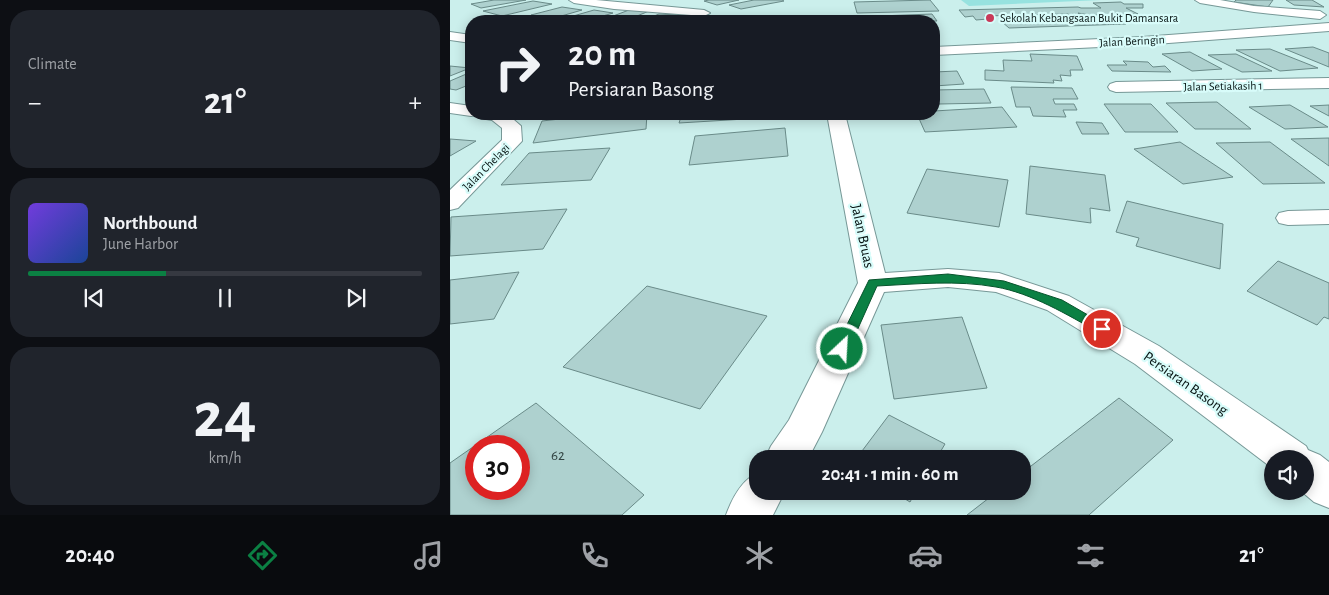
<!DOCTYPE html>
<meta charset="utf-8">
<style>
body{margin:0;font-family:"Alegreya Sans",sans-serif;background:#20242c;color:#f1f3f6;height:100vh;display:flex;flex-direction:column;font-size:19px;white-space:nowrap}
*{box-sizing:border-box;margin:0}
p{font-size:16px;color:#9ea1a6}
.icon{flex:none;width:28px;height:28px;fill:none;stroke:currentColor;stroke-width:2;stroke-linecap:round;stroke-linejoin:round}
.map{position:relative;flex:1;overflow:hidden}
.side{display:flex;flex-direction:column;gap:10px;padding:10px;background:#0d0f14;width:450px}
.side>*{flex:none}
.banner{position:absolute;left:15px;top:15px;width:475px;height:105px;border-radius:20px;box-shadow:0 2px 12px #0003;background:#171b24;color:#f1f3f6;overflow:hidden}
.buttons{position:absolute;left:814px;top:450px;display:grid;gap:10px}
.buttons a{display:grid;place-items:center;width:50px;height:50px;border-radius:50%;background:#171b24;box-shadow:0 2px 12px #0003;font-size:25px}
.speed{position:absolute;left:15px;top:435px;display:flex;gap:10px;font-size:25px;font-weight:700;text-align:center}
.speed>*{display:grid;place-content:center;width:65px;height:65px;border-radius:50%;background:#171b24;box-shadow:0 2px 12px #0003;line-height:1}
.speed .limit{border:8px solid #d22;background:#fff;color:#111}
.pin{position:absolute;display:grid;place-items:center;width:42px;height:42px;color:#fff;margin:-21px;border:2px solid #fff;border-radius:50%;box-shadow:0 1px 5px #0007}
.me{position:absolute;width:55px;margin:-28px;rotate:25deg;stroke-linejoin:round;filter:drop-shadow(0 0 4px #0008)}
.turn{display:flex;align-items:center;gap:18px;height:105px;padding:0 20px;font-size:22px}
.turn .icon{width:65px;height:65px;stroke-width:2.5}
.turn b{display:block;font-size:35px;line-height:42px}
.big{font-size:38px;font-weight:700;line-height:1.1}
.side .tile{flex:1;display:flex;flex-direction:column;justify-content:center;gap:8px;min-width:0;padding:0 18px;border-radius:20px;background:#20242c}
.side .dial{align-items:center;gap:0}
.dial b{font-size:65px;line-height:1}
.song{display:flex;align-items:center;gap:15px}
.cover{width:60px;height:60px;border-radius:8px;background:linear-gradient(135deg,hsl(260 70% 55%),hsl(220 70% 35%))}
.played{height:5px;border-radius:2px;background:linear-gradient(90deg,#0b8043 35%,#363941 35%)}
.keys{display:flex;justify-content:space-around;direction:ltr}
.heat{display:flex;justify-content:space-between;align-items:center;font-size:28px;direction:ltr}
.trip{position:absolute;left:299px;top:450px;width:282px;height:50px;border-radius:20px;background:#171b24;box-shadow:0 2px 12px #0003;font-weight:700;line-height:50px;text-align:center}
.menu{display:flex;height:80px;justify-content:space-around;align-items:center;background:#090b0e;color:#9ea1a6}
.menu .icon{width:35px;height:35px}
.menu .on{color:#0b8043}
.menu b{font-size:22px;color:#f1f3f6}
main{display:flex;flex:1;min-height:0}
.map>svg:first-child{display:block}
.green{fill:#97e2df}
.building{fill:#aed1cf;stroke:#6a8b89;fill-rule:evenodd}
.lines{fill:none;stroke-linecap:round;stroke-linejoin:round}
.minor-casing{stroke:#779897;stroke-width:2}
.tertiary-casing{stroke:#779897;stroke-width:2}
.minor{fill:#fff;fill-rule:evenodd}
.tertiary{fill:#fff;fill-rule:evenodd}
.route{fill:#0b8043;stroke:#07532c}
.poi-dot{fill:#c93959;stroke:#d8fcfa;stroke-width:2}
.labels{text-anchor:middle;stroke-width:4.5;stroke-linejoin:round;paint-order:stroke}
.far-poi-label{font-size:12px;fill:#081514;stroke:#d8fcfa;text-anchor:start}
.far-street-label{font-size:12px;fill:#081514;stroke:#d8fcfa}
.street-label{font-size:15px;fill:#081514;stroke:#d8fcfa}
.near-number-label{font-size:15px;fill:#324443}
</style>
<main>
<section class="side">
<div class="tile"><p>Climate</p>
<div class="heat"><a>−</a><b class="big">21°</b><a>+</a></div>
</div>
<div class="tile">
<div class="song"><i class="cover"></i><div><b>Northbound</b><p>June Harbor</p></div></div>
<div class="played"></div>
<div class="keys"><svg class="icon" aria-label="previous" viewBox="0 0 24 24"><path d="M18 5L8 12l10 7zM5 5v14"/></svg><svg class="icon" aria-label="pause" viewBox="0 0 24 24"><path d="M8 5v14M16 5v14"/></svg><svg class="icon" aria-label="next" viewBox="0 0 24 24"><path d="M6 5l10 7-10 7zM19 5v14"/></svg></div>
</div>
<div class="tile dial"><b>24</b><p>km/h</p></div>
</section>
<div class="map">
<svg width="879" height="515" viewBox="0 0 879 515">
<rect width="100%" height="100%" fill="#cbefec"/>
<path class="green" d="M511,0h140l-132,6z"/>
<path class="building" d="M44,0h32l-45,8 -10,-4z
M259,0h30l-22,5 -13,-4z
M304,0h28l2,1 -43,8 -12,-4z
M480,0l9,11 -82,2 -3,-11z
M786,0h37l-5,7 -34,-5z
M836,0h26l12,7 -30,-2z
M83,1l19,3 -50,12 -19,-5z
M671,2l3,2h19v4h-17l12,6 -49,1 -11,-2 4,3h-11l-3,-2 -84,2 4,3 -12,1 -3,-4 -8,1 -6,-7 119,-3 3,1h20l-8,-5z
M112,7l20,3 -31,9 -20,-4z
M144,10l19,3 -27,8h-30z
M179,10l20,1 -24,10h-25z
M209,14l20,1 -14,6h-23z
M482,14l5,7h-108l-3,-3z
M652,15l12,2 12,7 -117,4 -8,-7 92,-3 -3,-2z
M240,17l26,2 -5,2h-30z
M863,47l16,6v14l-44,-18z
M820,49l48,19 -38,3 -44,-21z
M740,52l32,17 -30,2 -30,-17z
M580,54l47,2 6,14h-13l1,6 -11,-1 2,6 -9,-1 1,3 -69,-3v-10l19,1 -1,-11 29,1z
M786,54l36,17 -30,1 -34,-17z
M673,61l25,1 5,5 12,-1 6,6 -59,-1 -5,-6h20z
M0,66l20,2 -20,8z
M507,71l7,13 -30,2v-14z
M21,72v12l-15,6 -6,-1v-8z
M561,87l61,1 6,11h-25l2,5h19l3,6h-14l3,7 -33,-1 -3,-9h-14z
M534,89l7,14 -52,1 -2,-5h-3v-9z
M767,102l34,27h-56l-29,-26z
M654,104h47l27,28h-53z
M840,105l38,22 -43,2 -36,-22z
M879,105v11l-19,-10z
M552,107l15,20 -92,5 -8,-18h17v-3z
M155,114h42l-1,15 -113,14 9,-22z
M232,114h96v3l-99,6z
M626,122l26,1 7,11h-27z
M335,128l3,28 -99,9 6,-29z
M879,138v28l-38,-27z
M0,139l26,2 -26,15z
M730,142l53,35 -50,7 -49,-35z
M820,142l55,41 -62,1 -47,-41z
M160,148l-19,32 -90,5 28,-32z
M580,166l75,9 5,36 -20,-3 1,15 -65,-9z
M477,169l81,11 -9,47 -92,-14z
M677,201l96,23 -3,45 -84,-23 3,-8 -23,-6z
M117,209l-24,40 -93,7 1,-39z
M828,261l51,22v36l-5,-2 -7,8 -70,-34z
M69,272l-25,47 -44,5v-44z
M197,286l120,30 -67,93 -137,-42z
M512,317l25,71 -93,11 -13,-74z
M669,398l54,42 -84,75h-122l31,-24h24v-18z
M86,403l108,92 -22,20h-172v-52zM26,446h43v43h-43z
M439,415l56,29 -9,15h-80z
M442,491h24l-6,11z"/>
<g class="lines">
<g class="minor-casing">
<path id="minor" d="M119,0h27l108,10 6,3 -6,3 -90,-7 -40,-6z
M879,78v10l-213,4 -6,-2 -2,-3 2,-3 6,-2z
M0,103l21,3v8h36l14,12 1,15 -64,67 -8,2v-20l52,-50v-12l-10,-8 -12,-2 -3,-3 -6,1 -21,-3z
M377,114h18l40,159 63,-4 51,4 70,23 90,50 147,100 2,4 12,5 9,7v46l-15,-6 -13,-11h4v-32h-33v9l-137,-104 -88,-54 -51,-18 -48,-5 -64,5 -62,140 -14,27h-43l6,-13 18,-26 69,-137z
M879,210v14l-41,1 -9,-2 -3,-5 3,-5 9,-2z
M308,473v18h27l-12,24h-47c6,-16 15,-35 32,-42z"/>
</g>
<g class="tertiary-casing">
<path id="tertiary" d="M745,0h25l34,6 66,5 6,4 -6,4 -66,-7 -54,-9z
M879,23v8l-187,14 -208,10v-8l208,-10z
M0,32l21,3v8l-21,-3z"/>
</g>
<use href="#minor" class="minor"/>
<use href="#tertiary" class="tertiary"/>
</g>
<path class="route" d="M498,274l56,7 58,19 45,26 2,3 -2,3h-9c-30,-17 -67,-39 -102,-45 -39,-7 -79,-3 -119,-1l-30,67 -5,1 -5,-1 -2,-4 34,-69z"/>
<circle class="poi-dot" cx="540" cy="18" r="5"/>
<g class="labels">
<g class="far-poi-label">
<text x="550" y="22">Sekolah Kebangsaan Bukit Damansara</text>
</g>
<g class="far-street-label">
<text transform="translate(682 41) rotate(-3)" y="4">Jalan Beringin</text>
<text transform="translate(773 86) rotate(-1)" y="4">Jalan Setiakasih 1</text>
<text transform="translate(36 167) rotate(-45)" y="4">Jalan Chelagi</text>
</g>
<g class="street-label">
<text transform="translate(413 236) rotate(78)" y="5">Jalan Bruas</text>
<text transform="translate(736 383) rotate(35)" y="5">Persiaran Basong</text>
</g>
<g class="near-number-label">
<text x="108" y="460">62</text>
</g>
</g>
</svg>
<div class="buttons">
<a><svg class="icon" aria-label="sound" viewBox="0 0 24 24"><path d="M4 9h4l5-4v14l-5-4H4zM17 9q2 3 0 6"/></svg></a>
</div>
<div class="speed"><div class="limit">30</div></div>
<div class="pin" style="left:652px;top:329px;background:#d93025"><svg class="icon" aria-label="arrive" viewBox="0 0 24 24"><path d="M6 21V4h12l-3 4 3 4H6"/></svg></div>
<svg class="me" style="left:392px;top:349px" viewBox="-20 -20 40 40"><circle r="17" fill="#0b8043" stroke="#fff" stroke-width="3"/><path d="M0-11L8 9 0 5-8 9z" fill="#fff"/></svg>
<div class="trip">20:41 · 1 min · 60 m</div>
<div class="banner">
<div class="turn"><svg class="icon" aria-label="right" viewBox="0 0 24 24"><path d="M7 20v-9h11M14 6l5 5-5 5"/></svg><div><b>20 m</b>Persiaran Basong</div></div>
</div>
</div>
</main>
<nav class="menu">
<b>20:40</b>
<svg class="icon on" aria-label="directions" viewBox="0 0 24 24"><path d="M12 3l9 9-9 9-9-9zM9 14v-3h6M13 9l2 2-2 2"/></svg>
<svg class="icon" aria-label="music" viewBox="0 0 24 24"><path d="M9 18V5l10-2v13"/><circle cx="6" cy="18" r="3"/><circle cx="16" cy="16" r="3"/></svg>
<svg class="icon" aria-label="phone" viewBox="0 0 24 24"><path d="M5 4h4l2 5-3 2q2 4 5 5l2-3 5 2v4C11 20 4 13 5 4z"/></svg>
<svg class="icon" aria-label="climate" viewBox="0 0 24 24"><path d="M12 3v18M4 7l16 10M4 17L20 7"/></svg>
<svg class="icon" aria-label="car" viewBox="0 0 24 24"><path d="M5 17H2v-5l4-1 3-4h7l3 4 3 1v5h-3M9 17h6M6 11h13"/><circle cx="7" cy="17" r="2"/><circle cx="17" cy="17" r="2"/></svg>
<svg class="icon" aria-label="filters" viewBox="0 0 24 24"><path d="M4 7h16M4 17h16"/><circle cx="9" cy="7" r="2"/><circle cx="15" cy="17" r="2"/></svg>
<b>21°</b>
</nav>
